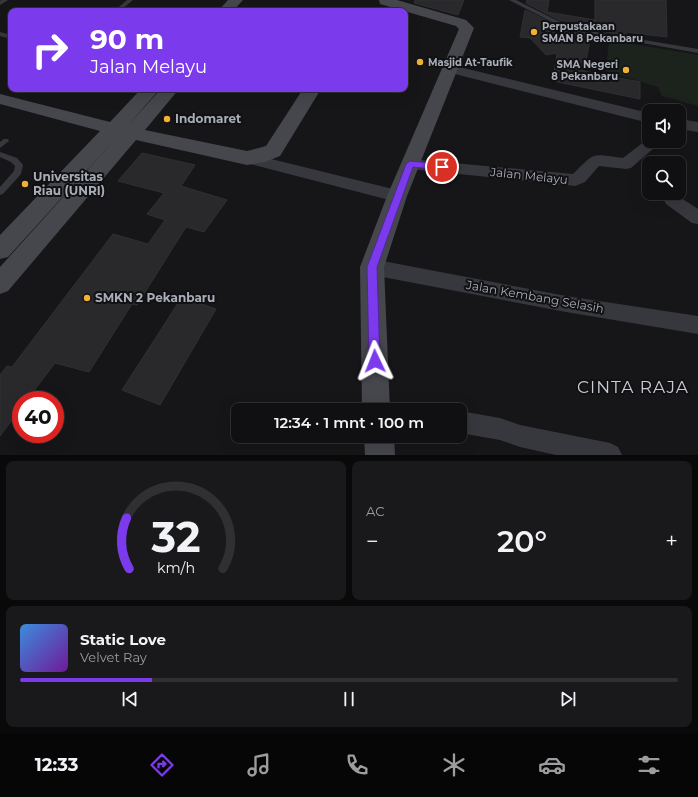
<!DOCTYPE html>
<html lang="id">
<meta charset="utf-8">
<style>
body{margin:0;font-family:Montserrat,sans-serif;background:#19191b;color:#f1f3f6;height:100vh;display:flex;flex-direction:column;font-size:15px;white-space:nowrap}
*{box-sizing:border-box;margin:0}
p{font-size:13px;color:#9c9d9f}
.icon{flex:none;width:22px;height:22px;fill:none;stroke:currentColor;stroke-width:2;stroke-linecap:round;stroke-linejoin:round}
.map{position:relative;height:455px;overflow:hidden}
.panel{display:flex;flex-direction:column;gap:6px;padding:6px;background:#09090a;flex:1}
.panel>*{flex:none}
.hud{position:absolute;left:8px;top:8px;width:400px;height:84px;border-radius:8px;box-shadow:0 4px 16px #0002,0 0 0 1px #303032;background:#7c3aed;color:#fff;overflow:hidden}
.buttons{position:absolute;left:642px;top:104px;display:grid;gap:8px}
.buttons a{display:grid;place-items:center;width:44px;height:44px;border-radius:8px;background:#101012;box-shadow:0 4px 16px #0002,0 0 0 1px #303032;font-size:20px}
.speed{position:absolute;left:12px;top:391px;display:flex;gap:8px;font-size:20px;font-weight:700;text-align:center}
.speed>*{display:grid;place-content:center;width:52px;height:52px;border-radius:50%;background:#101012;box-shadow:0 4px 16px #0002,0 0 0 1px #303032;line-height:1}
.speed .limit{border:6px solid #d22;background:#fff;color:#111}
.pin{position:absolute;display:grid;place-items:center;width:34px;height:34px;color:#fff;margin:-17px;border:2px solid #fff;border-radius:50%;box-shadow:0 1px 4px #0007}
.me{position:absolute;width:44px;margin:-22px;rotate:358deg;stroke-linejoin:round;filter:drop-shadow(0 0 3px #0008)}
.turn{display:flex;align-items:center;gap:14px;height:84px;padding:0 16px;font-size:18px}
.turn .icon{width:52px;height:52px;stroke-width:2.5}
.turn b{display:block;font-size:28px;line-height:34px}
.big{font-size:30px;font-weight:600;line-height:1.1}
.panel .card{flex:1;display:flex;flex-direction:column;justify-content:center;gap:6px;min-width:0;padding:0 14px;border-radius:8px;background:#19191b}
.panel .dial{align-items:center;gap:0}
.dial svg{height:104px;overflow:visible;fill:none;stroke:#303032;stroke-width:7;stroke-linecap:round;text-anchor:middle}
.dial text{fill:#f1f3f6;stroke:none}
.song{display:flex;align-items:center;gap:12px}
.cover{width:48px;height:48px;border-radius:6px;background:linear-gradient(135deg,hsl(210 70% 55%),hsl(280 70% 35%))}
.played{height:4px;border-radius:2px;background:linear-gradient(90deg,#7c3aed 20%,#303032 20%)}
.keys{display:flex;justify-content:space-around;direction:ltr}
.heat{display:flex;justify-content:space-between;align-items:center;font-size:22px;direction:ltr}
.panel .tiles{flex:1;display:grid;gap:6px;grid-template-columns:1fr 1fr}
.card:last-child{grid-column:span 2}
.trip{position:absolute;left:231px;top:403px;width:236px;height:40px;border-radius:8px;background:#101012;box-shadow:0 4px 16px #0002,0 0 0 1px #303032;font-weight:600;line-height:40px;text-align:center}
.dock{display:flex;height:64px;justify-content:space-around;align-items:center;background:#060607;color:#9c9d9f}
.dock .icon{width:28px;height:28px}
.dock .selected{color:#7c3aed}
.dock b{font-size:18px;color:#f1f3f6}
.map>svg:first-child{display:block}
.green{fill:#1c231d}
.building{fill:#29292c;stroke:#303034}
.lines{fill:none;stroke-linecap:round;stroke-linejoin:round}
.lane{fill:#37383d;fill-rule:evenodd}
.street{fill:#37383d;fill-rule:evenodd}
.secondary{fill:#45474d;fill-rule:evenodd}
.route{fill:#7c3aed;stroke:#51269a}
.poi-dot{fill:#f2b134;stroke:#111113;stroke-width:1.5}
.labels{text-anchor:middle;stroke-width:4;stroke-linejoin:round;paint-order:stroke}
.far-poi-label{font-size:10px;font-weight:bold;fill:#a8adb8;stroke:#111113;text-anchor:start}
.poi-label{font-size:12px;font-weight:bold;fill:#a8adb8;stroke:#111113;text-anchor:start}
.street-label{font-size:12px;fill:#a8adb8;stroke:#111113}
.near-quarter-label{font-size:17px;letter-spacing:1px;fill:#c9ccd4;stroke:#111113}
</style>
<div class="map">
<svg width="698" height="455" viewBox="0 0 698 455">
<rect width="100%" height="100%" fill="#161618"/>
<path class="green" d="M609,40l89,15v51l-36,-10 -4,-9 -52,-16z"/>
<path class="building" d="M415,0h49l-6,15 -44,-12z
M527,0h22l-2,12 48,8 -2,10 -36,-11 -31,-16z
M595,0h71l1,37 -41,-5v4l-31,-6z
M525,10l27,13 39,12 -7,36 56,11v17l-87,-18 4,-28 -11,2 -16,-17 -10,-1z
M142,153l53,12 -14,21 46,14 -23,32 -18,-5 -49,78 -5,-1 -43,68 -34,-9 -28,37h-6v8l-21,28v-61l7,-9 5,1 101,-133 35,10 17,-24 -18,-6 17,-21 -46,-12z
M182,297l34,12 -56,96 -38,-15z"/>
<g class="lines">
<path class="lane" d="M1,0h7l-8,5v-4z
M127,0h6l-13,11h-6z
M509,0h7l40,20 28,10 114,19v4l-117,-21 -29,-10z
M0,32l11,3v4l-11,-3z
M4,139h4l1,2 -9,7v-6z
M0,152l17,6 6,7 -2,9 -18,20 -3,1v-8l14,-16 1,-5 -4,-4 -11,-5z"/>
<path class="street" d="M451,65l198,48v10l-202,-51 -2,-3 2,-3z
M679,119l19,3v10l-19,-3z
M649,138v3h13l-31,27 -5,1 -27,-3 -14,16 -10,4 -165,-17 -5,-1 -3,-4 3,-4 5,-1 163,15c23,-23 18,-20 50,-16z
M247,153l150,37 6,2 2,4 -2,4 -6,2 -155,-40 -3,-4 3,-4z
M672,194l6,2 20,13v15l-6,-1 -26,-19 -2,-4 2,-4z
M372,259l194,37 132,20v18l-132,-22 -194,-37 -6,-3 -3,-5 3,-5z
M460,411l40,7 20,7 90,18 8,4 4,8h-66l-36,-8 -20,-7 -40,-7z"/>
<path class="secondary" d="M228,0h15l-10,11h-15z
M379,0h18l69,20 8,8 -67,168 -23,71 6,143h-28l-2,-143 27,-71 72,-167 -3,-3 -76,-22z
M141,89h19l-33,37 34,-37h18l-34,41 102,21 19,-5 37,-57h18l-41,67 -15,6 -18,3 -111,-25 -128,151 -8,3v-27l118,-131 -110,121 -8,2v-24l100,-104 -100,-27v-10l110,28z
M364,436h30l1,19h-30z"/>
</g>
<path class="route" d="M410,161l32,3 4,3 -4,3 -29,-3 -36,100 3,94 -1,4 -4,1 -4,-1 -2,-4 -2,-94 39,-103z"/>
<g class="poi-dot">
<circle cx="534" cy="32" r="4"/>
<circle cx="420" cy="62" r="4"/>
<circle cx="626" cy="70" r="4"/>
<circle cx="167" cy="119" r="4"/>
<circle cx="25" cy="184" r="4"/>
<circle cx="87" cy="298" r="4"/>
</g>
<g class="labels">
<g class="far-poi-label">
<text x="542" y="30">Perpustakaan<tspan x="542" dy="12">SMAN 8 Pekanbaru</tspan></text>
<text x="428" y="66">Masjid At-Taufik</text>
<text x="618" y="68" text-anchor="end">SMA Negeri<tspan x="618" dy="12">8 Pekanbaru</tspan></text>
</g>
<g class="poi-label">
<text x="175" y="123">Indomaret</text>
<text x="33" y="181">Universitas<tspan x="33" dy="14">Riau (UNRI)</tspan></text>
<text x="95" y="302">SMKN 2 Pekanbaru</text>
</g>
<g class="street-label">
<text transform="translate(529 176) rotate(6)" y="4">Jalan Melayu</text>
<text transform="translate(535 297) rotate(10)" y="4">Jalan Kembang Selasih</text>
</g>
<g class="near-quarter-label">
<text x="633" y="393">CINTA RAJA</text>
</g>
</g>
</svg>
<div class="buttons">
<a><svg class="icon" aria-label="sound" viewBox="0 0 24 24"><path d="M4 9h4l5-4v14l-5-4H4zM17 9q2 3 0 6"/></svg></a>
<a><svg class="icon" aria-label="search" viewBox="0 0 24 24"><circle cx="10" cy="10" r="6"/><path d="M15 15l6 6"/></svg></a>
</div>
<div class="speed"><div class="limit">40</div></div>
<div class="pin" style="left:442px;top:167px;background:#d93025"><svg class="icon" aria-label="arrive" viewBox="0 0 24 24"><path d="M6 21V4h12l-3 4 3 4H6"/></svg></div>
<svg class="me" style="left:375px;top:361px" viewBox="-20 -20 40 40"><path d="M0-17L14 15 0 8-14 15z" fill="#7c3aed" stroke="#fff" stroke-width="4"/></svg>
<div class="trip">12:34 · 1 mnt · 100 m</div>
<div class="hud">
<div class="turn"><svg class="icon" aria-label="right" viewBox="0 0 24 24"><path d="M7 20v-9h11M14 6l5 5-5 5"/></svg><div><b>90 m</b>Jalan Melayu</div></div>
</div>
</div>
<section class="panel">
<div class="tiles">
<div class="card dial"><svg viewBox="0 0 100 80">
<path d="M14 69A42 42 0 1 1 86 69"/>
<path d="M14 69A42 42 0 0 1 12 30" stroke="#7c3aed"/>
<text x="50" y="56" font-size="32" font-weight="700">32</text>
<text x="50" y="72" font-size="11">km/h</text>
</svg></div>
<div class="card"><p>AC</p>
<div class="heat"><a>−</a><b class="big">20°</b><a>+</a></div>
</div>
<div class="card">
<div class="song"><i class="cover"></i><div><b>Static Love</b><p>Velvet Ray</p></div></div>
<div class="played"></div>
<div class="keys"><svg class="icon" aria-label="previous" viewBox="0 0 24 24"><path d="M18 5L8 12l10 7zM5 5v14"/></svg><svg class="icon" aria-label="pause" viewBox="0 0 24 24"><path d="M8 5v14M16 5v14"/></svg><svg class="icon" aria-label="next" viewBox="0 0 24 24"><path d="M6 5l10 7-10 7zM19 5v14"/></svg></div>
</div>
</div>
</section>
<nav class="dock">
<b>12:33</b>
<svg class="icon selected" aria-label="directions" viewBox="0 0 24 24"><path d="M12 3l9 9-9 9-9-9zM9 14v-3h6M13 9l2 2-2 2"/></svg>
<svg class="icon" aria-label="music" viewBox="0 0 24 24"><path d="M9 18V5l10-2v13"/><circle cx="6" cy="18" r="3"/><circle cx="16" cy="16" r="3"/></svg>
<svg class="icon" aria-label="phone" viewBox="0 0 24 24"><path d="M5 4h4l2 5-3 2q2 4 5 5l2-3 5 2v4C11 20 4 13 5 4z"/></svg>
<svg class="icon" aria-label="climate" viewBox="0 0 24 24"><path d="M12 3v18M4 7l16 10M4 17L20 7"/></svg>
<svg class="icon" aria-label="car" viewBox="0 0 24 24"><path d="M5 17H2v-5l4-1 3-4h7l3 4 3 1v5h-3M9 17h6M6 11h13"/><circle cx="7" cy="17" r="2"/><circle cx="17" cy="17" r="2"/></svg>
<svg class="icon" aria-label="filters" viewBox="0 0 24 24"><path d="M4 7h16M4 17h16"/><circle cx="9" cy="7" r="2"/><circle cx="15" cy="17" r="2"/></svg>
</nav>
